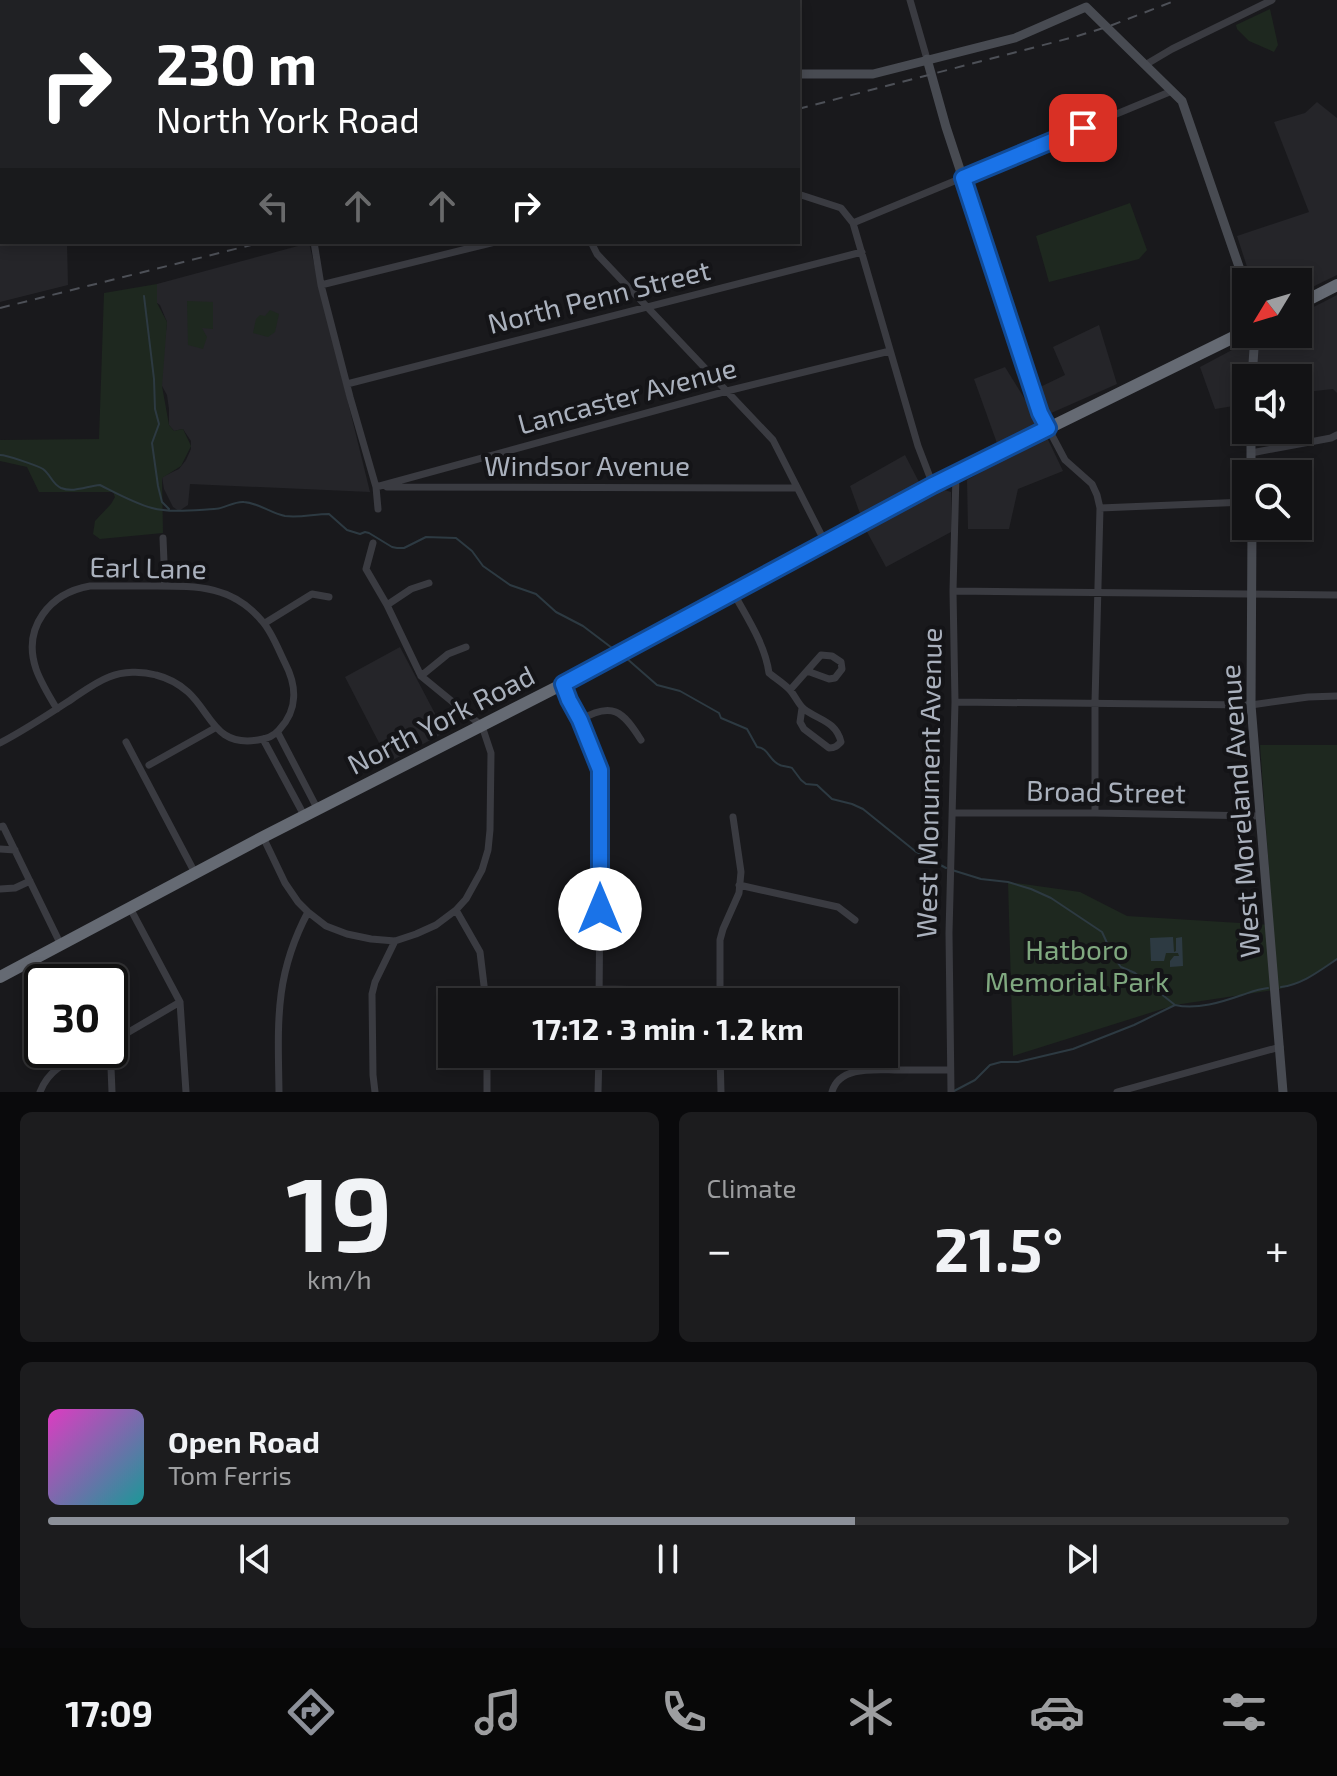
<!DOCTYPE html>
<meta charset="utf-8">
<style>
body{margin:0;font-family:"Exo 2",sans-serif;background:#1c1c1e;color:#f1f3f6;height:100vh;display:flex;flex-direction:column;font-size:30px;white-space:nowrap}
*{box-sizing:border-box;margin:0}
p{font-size:26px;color:#9d9ea0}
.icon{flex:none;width:44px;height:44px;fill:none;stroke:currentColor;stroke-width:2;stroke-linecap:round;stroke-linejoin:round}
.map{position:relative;height:1092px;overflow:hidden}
.details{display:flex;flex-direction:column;gap:20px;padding:20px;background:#0a0a0c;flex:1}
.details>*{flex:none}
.banner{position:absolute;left:0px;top:0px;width:800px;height:244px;box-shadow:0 4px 12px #0003,0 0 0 2px #323234;background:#202124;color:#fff;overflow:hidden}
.needle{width:52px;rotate:232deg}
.buttons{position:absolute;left:1232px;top:268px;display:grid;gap:16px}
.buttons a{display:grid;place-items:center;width:80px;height:80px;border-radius:0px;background:#131315;box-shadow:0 4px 12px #0003,0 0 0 2px #323234;font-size:40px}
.speed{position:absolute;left:24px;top:964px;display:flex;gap:16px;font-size:40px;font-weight:700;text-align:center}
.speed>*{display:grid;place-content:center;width:104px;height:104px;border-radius:50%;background:#131315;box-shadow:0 4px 12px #0003,0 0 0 2px #323234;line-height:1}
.speed .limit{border:4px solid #111;border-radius:12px;background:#fff;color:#111}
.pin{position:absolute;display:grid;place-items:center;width:68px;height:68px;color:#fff;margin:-34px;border-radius:16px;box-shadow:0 4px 12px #0006}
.me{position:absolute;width:88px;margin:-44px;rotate:0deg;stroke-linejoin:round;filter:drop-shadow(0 0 6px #0008)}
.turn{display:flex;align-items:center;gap:28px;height:168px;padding:0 24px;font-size:36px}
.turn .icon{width:104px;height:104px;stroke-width:2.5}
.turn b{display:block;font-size:56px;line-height:68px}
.lanes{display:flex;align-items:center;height:76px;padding:0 24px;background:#0003;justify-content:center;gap:40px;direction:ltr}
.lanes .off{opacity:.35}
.big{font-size:60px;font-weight:700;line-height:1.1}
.details .tile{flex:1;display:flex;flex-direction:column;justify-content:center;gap:12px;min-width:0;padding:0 28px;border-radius:12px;background:#1c1c1e}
.details .dial{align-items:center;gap:0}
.dial b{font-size:104px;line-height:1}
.song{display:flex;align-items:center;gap:24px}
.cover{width:96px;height:96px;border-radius:12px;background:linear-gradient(135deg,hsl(310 70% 55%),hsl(180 70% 35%))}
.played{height:8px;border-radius:4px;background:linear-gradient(90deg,#8c9099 65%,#323234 65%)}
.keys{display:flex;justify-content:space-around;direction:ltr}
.heat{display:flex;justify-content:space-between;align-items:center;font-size:44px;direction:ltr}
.details .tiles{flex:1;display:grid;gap:20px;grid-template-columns:1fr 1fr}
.tile:last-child{grid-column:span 2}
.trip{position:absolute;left:438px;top:988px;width:460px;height:80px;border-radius:0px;background:#131315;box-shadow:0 4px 12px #0003,0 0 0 2px #323234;font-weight:700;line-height:80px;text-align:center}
.tabs{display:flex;height:128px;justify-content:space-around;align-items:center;background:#080808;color:#9d9ea0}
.tabs .icon{width:56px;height:56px}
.tabs .selected{color:#8c9099}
.tabs b{font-size:36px;color:#f1f3f6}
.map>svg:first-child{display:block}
.built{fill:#252529}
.green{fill:#1e281f}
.water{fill:#2d3a42}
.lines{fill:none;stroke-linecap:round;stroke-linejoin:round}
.stream{stroke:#2d3a42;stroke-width:2}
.street{stroke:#3a3b41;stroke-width:7}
.secondary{stroke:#484b52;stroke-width:9}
.highway{stroke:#656a73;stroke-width:12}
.rail{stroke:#4d5057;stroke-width:2;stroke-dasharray:10 8;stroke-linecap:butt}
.route-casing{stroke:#114b97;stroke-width:20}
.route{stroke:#1a73e8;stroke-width:14}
.labels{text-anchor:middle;stroke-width:8;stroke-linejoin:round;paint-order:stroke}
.street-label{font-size:28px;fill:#aab1bd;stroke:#141417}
.park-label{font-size:28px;fill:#80a980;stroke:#141417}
</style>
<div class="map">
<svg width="1337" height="1092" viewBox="0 0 1337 1092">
<rect width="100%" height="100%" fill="#19191c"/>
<path class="built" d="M1317,102l20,16v157l-39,19v-12h-46l-15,-46 72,-24 -35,-90 31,-9z
M0,237h2v5h65l1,43 -68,17z
M309,243l61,249 -180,-8 -2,21 -9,6 -6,-4 -9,-18 -2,-12 17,-8 7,-9 5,-11v-8l-8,-12 -9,2 -5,-6v-16l-2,-14 -5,-9 -1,-11 6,-53 -7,-17 -3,-2v-19z
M1337,295v98l-4,-4 -27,3 1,19 -9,-1v-32h-52v26l-31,5 -15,-42 62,-33h36v-19z
M1099,325l18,59 -68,30 -11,-26 27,-13 -12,-28z
M1005,367l36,58 22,46 -45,18 -9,40h-41l-1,-49 36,-20 -29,-81z
M905,455l14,27 32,10v40l-65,35 -20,-37 -16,-44z
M400,647l41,78 -5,3 4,7 -51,27 -44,-85z"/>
<path class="green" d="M1270,9l8,36 -4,7 -25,-11 -12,-12 -1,-4z
M1130,203l17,47 -8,9 -90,23 -13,-46z
M157,284v19l10,19 -5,64 7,39 5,6 9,-2 8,17 -10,20 -19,12 1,55 -63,6 -7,-5 2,-13 16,-17 4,-7 -2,-5h-74l-12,-25 -27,-6v-21l99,-1 5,-146z
M187,301l26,1v27l-11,-1 5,9 -4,12 -15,-4z
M270,310l9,4 -4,18 -7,5 -15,-4 3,-14 4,-4 5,1z
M1260,745h77v214c-18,13 -36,24 -57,30l-105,16 -162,51 -5,-174 72,10 47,24 146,9z"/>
<path class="water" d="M1173,937l1,15 2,-1v-13l6,-1 1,29 -13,1v-6l4,-5h5l-1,-3h-12l-2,8h-13l-1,-23z"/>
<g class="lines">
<path class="stream" d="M144,296l10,83 1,30 4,15 -7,19 6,43 4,16 7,7
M0,455c7,0 38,11 43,14 8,6 9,15 18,19 13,5 26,-2 39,-3 16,8 34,18 52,23 18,5 43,2 62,1 11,0 19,-8 30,-7 15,1 26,11 41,14 15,2 29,-2 44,-2l18,16 13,4 5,-2 4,1 23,14 5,1h7l22,-11 30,1 16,13 11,15 27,19 26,9 20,18 27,14 33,25
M625,657l32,28 23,6 39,22 2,5 26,11 10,18c12,1 12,14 23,18 1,1 11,2 12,3l9,12 5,4 11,1 15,14 20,5 11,5 52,42 31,17
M952,870l29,9 27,3 23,7 20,9 51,34 12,26 7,9 14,6 40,32c22,5 47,-3 67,-10 9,-3 16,-6 26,-7
M1281,987c22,-3 38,-16 56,-28
M954,1091l21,-11 15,-15 11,-3h17l55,-13 61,-24 41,-20"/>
<path class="street" d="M48,0v2
M542,0v2
M774,0v2
M910,0l17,59
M364,2v-2
M1145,65l27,-16 100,-49
M0,165h2
M798,194l43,14 12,15 65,223 15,39
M853,223l319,-132
M314,242l7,43 29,112 26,90 2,22
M591,242l6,12 176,186 53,104
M321,285l174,-43
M347,384l515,-132
M1048,428l17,32 27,24 5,11 3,13 -5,194v111
M1251,453l80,-15 6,-3
M376,487l351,-96 163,-40
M387,487l410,1
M1100,508l146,-6
M163,538l2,48
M953,591l384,4
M733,592c14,26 32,52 36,81 6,5 14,10 20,16 6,6 9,15 15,20 14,11 32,12 37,33 -4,4 -6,6 -12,6l-25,-19 -4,-7 2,-14
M387,605l24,-16 18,-6
M265,623l47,-29 17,3
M421,676l27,-22 18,-7
M563,684c11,31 33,60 38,93l-2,225
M790,690l31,-35 11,1 9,6 1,7 -7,9 -6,1 -22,-8
M955,702l296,3 57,-8 29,-1
M580,720c32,-19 43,-9 61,20
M278,733l40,77
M263,739l42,78
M126,742l69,131
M0,743c25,-13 49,-29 72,-44 12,-8 24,-17 37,-22 14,-6 33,-6 47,-2 12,3 23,9 32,17 24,22 27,55 70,48 8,-1 16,-4 21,-10 19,-20 18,-44 6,-67 -7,-14 -13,-31 -23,-42 -29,-35 -64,-35 -105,-35 -22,0 -44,0 -67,0 -40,7 -68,41 -54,83 5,14 13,27 21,40
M149,765l66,-37
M952,813h143l164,3
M0,827l3,-1 58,119
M263,837l22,46 13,19 10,10 18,14 21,8 24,5 24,2 21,-7 20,-9 20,-15 10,-11 16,-29 6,-20 2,-20 1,-77 -9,-27 -61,-50 -34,-71 -21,-36 7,-26
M0,849l15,1
M739,885l99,22 17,13
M0,889l15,-1 15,-7
M130,908l50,94 6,90
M456,910l24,42 6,50
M599,989l121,2
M720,1002v-62l3,-11 16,-36 2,-21 -8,-55
M110,1043l70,-41
M110,1043l2,49
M487,1054v38
M720,1054l1,38
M40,1092c10,-26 31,-31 55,-42
M279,1092c-1,-69 -5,-116 29,-180
M375,1092l-2,-17 -1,-81 3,-12 20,-41
M598,1092l1,-38
M832,1092c7,-27 45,-22 66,-22 17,0 34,0 51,0
M951,1092l-2,-159 6,-231 -2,-111 3,-117
M1117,1092l163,-45"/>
<path class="secondary" d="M927,59l19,68 94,286 8,15
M0,73h2
M798,74h75l142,-36 71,-31 96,94 64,186
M1252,378l3,-44
M1251,430v44
M1252,526l-1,179 32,387"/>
<path class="highway" d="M1298,305l39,-20
M0,977l263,-140 300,-153 370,-199 313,-154"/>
<path class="rail" d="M798,109l276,-72 33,-10 70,-27
M0,308l263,-66"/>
</g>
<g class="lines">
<g class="route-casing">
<path id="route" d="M600,909v-139l-20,-50 -11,-20 -6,-16 370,-199 115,-57 -8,-15 -77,-235 120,-50"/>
</g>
<use href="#route" class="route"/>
</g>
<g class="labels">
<g class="street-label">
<text transform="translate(599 297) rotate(-14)" y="10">North Penn Street</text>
<text transform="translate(627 396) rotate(-15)" y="10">Lancaster Avenue</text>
<text x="587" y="476">Windsor Avenue</text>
<text transform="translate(148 568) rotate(1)" y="10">Earl Lane</text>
<text transform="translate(441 720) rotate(-27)" y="10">North York Road</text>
<text transform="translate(929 783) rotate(-89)" y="10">West Monument Avenue</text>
<text transform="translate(1106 792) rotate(1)" y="10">Broad Street</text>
<text transform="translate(1240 811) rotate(-94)" y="10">West Moreland Avenue</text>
</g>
<g class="park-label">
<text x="1077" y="960">Hatboro<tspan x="1077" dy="32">Memorial Park</tspan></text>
</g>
</g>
</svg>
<div class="buttons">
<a><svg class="needle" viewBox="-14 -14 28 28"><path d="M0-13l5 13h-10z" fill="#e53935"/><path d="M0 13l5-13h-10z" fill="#9d9ea0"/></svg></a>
<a><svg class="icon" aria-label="sound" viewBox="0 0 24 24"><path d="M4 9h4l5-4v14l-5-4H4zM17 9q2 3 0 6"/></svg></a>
<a><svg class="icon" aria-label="search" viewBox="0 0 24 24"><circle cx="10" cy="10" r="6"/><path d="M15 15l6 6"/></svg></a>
</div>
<div class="speed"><div class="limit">30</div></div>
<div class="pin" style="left:1083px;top:128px;background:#d93025"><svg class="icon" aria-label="arrive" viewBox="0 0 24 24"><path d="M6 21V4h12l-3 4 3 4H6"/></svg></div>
<svg class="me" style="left:600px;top:909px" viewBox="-20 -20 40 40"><circle r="19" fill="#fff"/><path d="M0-13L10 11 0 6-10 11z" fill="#1a73e8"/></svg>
<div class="trip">17:12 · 3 min · 1.2 km</div>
<div class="banner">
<div class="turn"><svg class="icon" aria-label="right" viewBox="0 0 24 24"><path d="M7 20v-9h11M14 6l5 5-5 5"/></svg><div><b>230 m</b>North York Road</div></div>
<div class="lanes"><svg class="icon off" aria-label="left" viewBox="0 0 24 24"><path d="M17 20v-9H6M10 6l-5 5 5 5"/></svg><svg class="icon off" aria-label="ahead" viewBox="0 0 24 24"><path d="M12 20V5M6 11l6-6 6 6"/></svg><svg class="icon off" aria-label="ahead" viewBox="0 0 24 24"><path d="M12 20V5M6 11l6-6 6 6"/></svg><svg class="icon" aria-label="right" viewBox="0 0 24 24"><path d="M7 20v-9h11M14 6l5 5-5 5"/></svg></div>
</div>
</div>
<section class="details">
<div class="tiles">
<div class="tile dial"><b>19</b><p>km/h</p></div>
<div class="tile"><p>Climate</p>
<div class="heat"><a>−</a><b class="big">21.5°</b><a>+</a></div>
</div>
<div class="tile">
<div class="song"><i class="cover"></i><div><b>Open Road</b><p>Tom Ferris</p></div></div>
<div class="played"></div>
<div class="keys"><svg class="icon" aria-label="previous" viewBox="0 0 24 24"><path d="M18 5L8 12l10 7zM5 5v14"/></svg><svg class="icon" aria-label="pause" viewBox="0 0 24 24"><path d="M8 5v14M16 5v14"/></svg><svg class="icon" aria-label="next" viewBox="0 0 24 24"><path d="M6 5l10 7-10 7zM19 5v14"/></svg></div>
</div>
</div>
</section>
<nav class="tabs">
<b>17:09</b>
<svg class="icon selected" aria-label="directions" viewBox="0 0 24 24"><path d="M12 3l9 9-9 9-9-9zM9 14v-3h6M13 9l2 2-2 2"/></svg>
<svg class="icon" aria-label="music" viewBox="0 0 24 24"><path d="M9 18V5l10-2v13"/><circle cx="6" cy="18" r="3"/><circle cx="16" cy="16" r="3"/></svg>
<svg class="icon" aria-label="phone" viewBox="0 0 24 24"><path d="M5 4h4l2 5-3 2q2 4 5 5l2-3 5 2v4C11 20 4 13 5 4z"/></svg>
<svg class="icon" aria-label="climate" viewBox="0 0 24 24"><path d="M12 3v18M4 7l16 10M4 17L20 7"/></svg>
<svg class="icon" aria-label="car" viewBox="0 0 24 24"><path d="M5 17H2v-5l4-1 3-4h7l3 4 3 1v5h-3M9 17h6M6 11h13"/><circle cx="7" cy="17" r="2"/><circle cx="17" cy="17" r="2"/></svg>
<svg class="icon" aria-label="filters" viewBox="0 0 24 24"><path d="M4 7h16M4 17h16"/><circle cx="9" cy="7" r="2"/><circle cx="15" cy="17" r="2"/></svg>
</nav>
